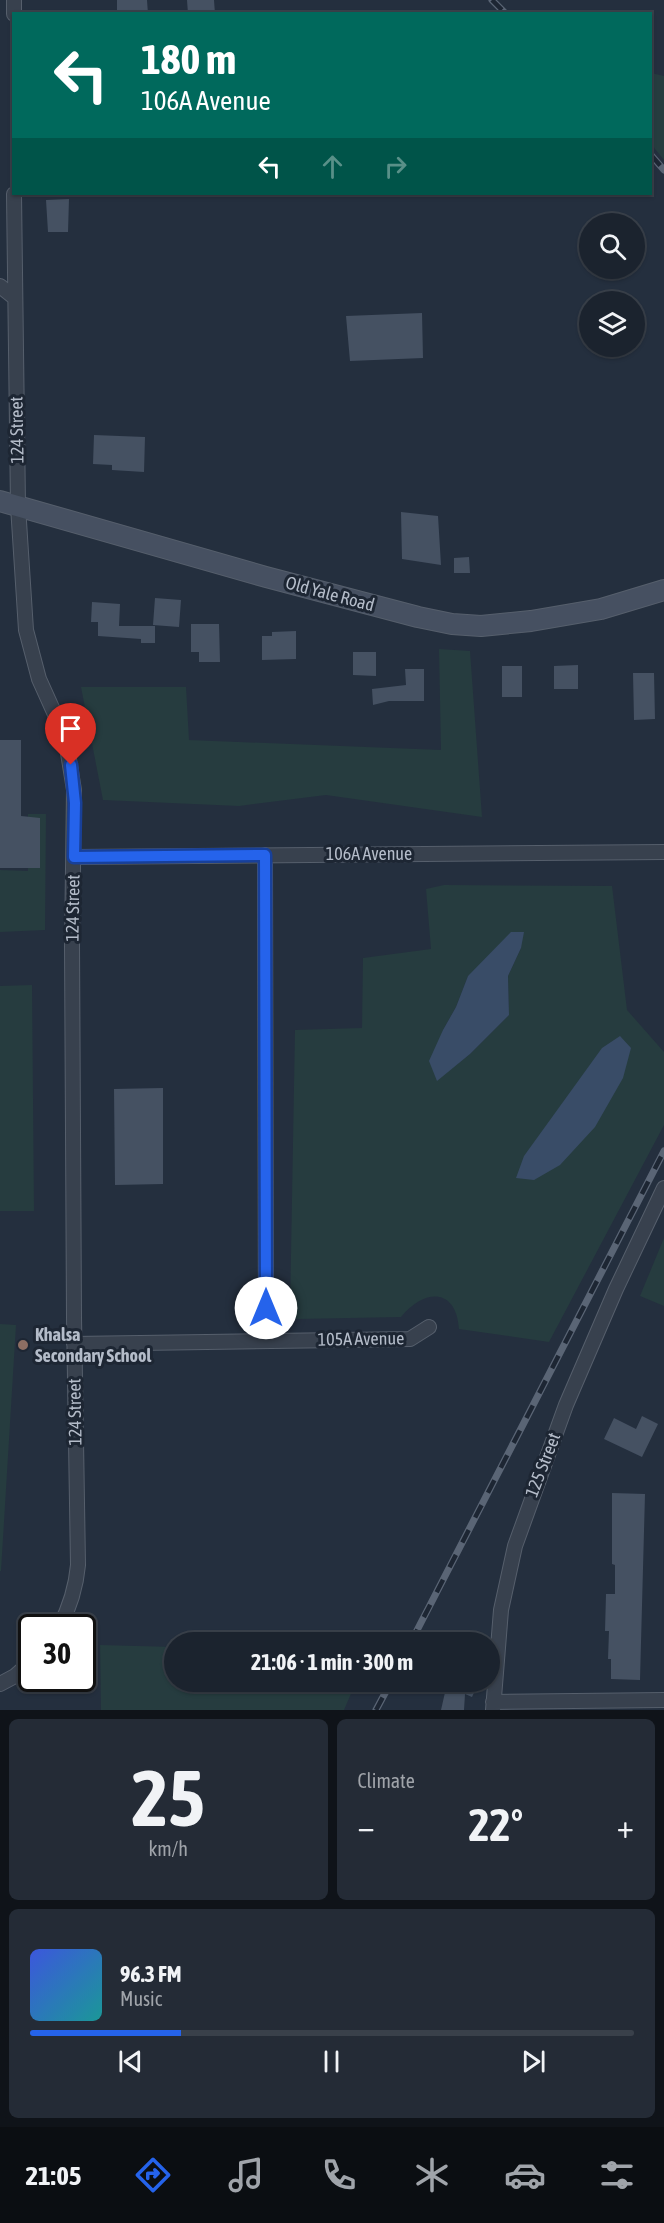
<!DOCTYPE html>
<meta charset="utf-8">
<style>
body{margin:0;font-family:"Asap Condensed",sans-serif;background:#242b36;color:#f1f3f6;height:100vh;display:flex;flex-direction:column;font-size:22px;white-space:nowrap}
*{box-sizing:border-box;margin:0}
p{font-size:20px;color:#a0a4aa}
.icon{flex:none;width:33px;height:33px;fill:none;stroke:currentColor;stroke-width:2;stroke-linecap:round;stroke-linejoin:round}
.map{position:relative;height:1710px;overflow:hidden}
.sheet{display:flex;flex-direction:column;gap:9px;padding:9px;background:#0f1319;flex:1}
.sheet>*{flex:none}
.hud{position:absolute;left:12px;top:12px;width:640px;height:183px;border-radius:0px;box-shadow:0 2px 4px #0004,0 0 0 2px #39404a;background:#00695c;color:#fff;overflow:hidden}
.controls{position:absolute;left:579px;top:213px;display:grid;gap:12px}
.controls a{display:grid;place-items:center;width:66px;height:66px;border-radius:50%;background:#1b232e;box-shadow:0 2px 4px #0004,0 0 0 2px #39404a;font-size:30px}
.speed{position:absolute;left:18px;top:1614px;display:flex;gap:12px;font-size:30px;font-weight:700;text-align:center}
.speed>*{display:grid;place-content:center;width:78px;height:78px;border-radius:50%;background:#1b232e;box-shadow:0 2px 4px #0004,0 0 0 2px #39404a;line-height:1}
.speed .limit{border:3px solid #111;border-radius:9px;background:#fff;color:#111}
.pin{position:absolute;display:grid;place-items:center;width:51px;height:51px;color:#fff;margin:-62px -26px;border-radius:50% 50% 50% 0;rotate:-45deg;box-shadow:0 0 6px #0007}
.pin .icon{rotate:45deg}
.me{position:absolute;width:66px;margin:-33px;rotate:0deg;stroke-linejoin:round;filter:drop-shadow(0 0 4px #0008)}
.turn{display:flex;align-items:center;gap:21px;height:126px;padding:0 30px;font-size:27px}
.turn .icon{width:78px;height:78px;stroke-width:2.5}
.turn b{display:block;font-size:42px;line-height:51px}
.lanes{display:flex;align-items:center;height:57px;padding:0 30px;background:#0003;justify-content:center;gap:30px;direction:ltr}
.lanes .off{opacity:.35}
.big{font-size:45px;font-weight:700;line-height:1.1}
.sheet .tile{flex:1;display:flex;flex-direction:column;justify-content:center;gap:9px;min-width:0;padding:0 21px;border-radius:9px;background:#242b36}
.sheet .dial{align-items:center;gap:0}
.dial b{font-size:78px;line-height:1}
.song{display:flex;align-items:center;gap:18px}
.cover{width:72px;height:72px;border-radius:9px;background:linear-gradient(135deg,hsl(230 70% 55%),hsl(180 70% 35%))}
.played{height:6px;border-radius:3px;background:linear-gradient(90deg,#2563eb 25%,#39404a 25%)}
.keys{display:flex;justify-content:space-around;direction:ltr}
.heat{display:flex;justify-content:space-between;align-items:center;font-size:33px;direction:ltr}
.sheet .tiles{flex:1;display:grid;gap:9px;grid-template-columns:1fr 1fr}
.tile:last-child{grid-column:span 2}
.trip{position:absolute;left:164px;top:1632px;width:336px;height:60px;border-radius:30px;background:#1b232e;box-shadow:0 2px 4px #0004,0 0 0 2px #39404a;font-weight:700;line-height:60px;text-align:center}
.menu{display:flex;height:96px;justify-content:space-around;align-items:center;background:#0b0e12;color:#a0a4aa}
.menu .icon{width:42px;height:42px}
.menu .selected{color:#2563eb}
.menu b{font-size:27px;color:#f1f3f6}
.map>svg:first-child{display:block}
.green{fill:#263c3f;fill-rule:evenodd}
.water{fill:#394c67}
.building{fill:#455162}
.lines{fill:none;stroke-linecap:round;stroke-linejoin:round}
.street-casing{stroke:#565f6c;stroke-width:16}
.secondary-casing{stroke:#565f6c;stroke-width:22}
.street{stroke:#38414e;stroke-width:14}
.secondary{stroke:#465061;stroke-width:20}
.rail-casing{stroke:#5a6575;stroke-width:7}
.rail{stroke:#1d2633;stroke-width:4.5;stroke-dasharray:14;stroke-linecap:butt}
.route-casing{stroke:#184099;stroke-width:15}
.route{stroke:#2563eb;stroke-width:10}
.education-dot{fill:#8d6e63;stroke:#1d2633;stroke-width:2}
.labels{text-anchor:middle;stroke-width:6;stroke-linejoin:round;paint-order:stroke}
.street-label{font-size:18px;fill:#b4bcc9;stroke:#1d2633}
.poi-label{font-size:18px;font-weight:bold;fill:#b4bcc9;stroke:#1d2633;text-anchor:start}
</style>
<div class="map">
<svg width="664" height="1710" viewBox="0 0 664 1710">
<rect width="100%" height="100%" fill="#242f3e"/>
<path class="green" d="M651,73l13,3v84l-13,-16z
M439,649l31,2 12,166 -156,-22 -87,11 -136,-6 -22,-113h105l3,53 252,10z
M28,814h18l-1,116 -45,2v-62l28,1z
M444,885l168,1 15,124 37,42v73l-115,217 -90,-13c-3,-42 -35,-40 -58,-12l-105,2 -6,-8 5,-281 67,-2 1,-70 68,-9 -5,-60zM521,948l-13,28 1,39 -39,39 -33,26 6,-50 13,-23 12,-31z
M32,985l2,226h-34v-225z
M664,1238v68l-24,-10z
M0,1324l16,1 -15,246h-1z
M100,1645l74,2v35h182l-12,28h-243z"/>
<path class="water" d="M511,932h13l-3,16 -13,28 1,39 -39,39 -33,27 -8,-20 14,-31 13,-23 12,-31z
M620,1036l11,12 -8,30 -28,49 -35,38 -26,15 -18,-2 8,-22 78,-108z"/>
<path class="building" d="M117,0h30l1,14h-31z
M187,0h27l1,14h-27z
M69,199l-1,33h-20l-2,-32z
M422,313l1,45 -73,3 -4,-45z
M94,435l51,2 -1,35 -32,-2v-5l-19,-1z
M401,512l37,4 3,49 -39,-6z
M469,557l1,16h-16v-15z
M155,598l26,2 -2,27 -26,-2z
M92,602l28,2 -1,22h36v17h-14v-4l-43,-3v-14h-7z
M191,624h28l1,38h-21v-10h-8z
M296,631v28l-34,1v-24h10v-4z
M353,652h23v24l-23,-1z
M578,665v24h-24v-23z
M502,666h20v31h-20z
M405,669h19v32h-35l-16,4 -1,-16 34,-4z
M633,673h21l1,46 -21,1z
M0,740h21v76l19,2v50h-40z
M163,1088v96l-48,1 -1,-96z
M642,1416l16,8 -16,33 -38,-18 10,-21 22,11z
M612,1493l33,1 -5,186 -29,-1v-20h-3l1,-28h-4l1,-37h9v-29l-3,-1z
M434,1682h45l-7,15 -7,-3 -1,16h-23l5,-22 -13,-5z"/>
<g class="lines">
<g class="street-casing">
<path id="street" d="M14,0v14
M14,194l4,312 8,124 13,49 23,51 5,17 7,43 -2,156 2,371 4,248c-2,23 -8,42 -19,63
M0,286l15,12
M265,855l1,486
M74,857l590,-5
M74,1344l336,-5 19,-12
M0,1684l15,-8 17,-15
M493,1702l171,-2
M493,1710l8,-100 14,-64 51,-141 50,-116 48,-101"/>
</g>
<g class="secondary-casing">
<path id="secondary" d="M0,501l266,76 152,40 34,7 29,2 50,-5 70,-12 63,-19"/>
</g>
<use href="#street" class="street"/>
<use href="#secondary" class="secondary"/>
<g class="rail-casing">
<path id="rail" d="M492,0l14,14
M651,155l13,15
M411,1642l253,-491
M376,1710l15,-28"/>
</g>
<use href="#rail" class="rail"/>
</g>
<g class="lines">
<g class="route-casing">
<path id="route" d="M71,765l4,38 -1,54 191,-2 1,453"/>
</g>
<use href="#route" class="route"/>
</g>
<circle class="education-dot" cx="23" cy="1345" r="6"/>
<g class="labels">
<g class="street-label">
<text transform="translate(17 430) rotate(-91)" y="6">124 Street</text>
<text transform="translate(330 594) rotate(15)" y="6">Old Yale Road</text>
<text x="369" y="860">106A Avenue</text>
<text transform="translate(73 908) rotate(-89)" y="6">124 Street</text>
<text transform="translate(361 1339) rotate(-1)" y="6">105A Avenue</text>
<text transform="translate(75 1412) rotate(-91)" y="6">124 Street</text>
<text transform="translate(543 1465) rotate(-69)" y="6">125 Street</text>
</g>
<g class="poi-label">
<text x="35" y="1341">Khalsa<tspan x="35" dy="21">Secondary School</tspan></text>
</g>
</g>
</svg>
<div class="controls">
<a><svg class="icon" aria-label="search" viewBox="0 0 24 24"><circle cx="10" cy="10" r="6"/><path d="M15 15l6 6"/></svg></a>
<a><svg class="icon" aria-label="layers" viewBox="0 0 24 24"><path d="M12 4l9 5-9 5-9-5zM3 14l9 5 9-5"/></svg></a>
</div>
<div class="speed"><div class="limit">30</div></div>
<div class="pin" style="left:71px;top:765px;background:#d93025"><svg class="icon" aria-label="arrive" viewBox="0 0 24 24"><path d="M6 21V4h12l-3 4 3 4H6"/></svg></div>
<svg class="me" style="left:266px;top:1308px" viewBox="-20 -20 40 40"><circle r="19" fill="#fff"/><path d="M0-13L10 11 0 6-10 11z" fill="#2563eb"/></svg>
<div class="trip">21:06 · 1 min · 300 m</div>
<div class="hud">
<div class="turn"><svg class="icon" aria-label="left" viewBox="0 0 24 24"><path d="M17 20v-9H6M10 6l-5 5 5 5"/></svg><div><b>180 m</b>106A Avenue</div></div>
<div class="lanes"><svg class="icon" aria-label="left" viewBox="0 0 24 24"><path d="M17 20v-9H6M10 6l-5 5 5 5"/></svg><svg class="icon off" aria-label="ahead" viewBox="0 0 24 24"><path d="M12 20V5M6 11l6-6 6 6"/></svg><svg class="icon off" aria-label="right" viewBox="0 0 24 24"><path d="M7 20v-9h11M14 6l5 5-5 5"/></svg></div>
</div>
</div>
<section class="sheet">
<div class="tiles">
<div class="tile dial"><b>25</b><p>km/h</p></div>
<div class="tile"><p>Climate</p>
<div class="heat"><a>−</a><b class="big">22°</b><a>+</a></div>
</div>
<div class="tile">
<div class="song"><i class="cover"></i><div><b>96.3 FM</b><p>Music</p></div></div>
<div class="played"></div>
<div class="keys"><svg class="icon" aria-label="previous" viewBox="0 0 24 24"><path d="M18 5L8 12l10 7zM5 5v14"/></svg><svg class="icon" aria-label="pause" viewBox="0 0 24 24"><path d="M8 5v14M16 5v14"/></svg><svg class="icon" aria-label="next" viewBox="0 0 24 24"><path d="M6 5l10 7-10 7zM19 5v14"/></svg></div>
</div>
</div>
</section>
<nav class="menu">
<b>21:05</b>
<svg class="icon selected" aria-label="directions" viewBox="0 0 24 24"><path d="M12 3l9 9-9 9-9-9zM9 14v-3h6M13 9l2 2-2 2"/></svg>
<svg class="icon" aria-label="music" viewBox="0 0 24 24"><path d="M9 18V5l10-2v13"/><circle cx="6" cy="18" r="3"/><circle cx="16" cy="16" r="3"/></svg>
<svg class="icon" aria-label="phone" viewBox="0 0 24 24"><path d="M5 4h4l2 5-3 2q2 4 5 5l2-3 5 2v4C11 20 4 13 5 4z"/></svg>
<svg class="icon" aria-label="climate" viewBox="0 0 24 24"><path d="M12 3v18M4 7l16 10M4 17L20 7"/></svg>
<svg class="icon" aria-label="car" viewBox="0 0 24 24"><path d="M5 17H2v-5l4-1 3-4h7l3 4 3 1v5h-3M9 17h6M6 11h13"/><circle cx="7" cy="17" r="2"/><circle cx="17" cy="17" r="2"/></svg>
<svg class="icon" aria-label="filters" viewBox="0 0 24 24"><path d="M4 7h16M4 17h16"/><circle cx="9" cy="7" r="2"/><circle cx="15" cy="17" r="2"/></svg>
</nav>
